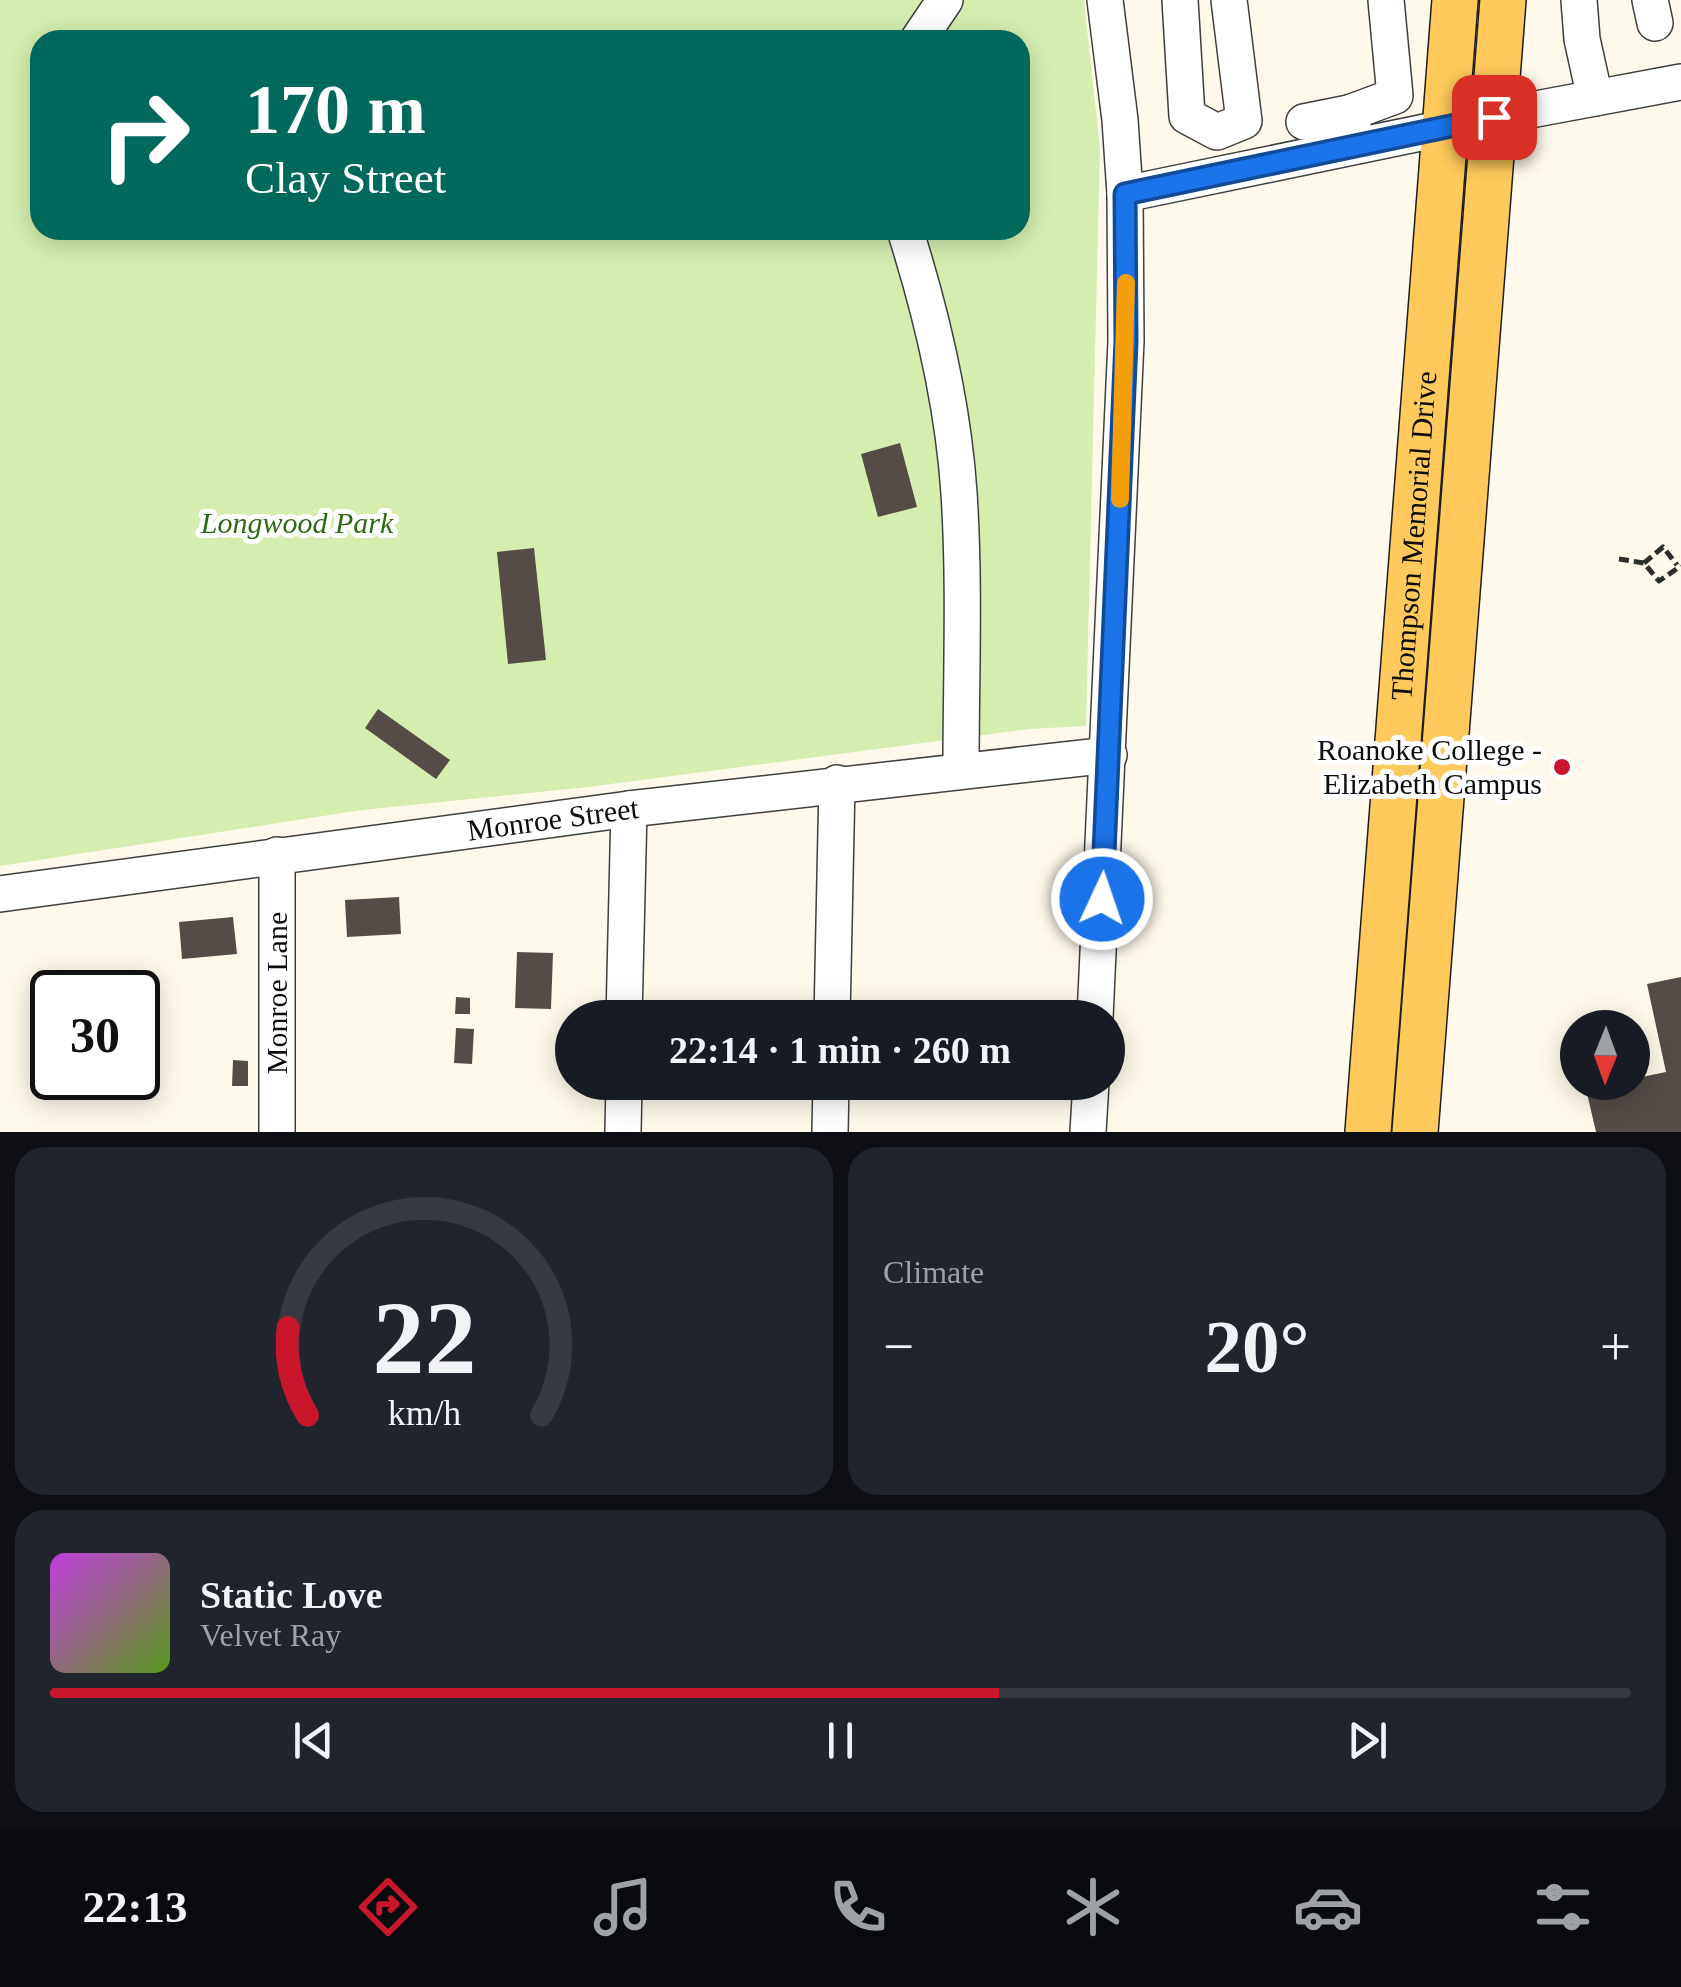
<!DOCTYPE html>
<meta charset="utf-8">
<style>
body{margin:0;font-family:Georgia,serif;background:#20242c;color:#f1f3f6;height:100vh;display:flex;flex-direction:column;font-size:38px;white-space:nowrap}
*{box-sizing:border-box;margin:0}
p{font-size:32px;color:#9ea1a6}
.icon{flex:none;width:55px;height:55px;fill:none;stroke:currentColor;stroke-width:2;stroke-linecap:round;stroke-linejoin:round}
.map{position:relative;height:1132px;overflow:hidden}
.details{display:flex;flex-direction:column;gap:15px;padding:15px;background:#0d0f14;flex:1}
.details>*{flex:none}
.hud{position:absolute;left:30px;top:30px;width:1000px;height:210px;border-radius:30px;box-shadow:0 5px 25px #0003;background:#00695c;color:#fff;overflow:hidden}
.needle{width:65px;rotate:181deg}
.fabs{position:absolute;left:1560px;top:1010px;display:grid;gap:20px}
.fabs a{display:grid;place-items:center;width:90px;height:90px;border-radius:50%;background:#171b24;box-shadow:0 5px 25px #0003;font-size:50px}
.speed{position:absolute;left:30px;top:970px;display:flex;gap:20px;font-size:50px;font-weight:700;text-align:center}
.speed>*{display:grid;place-content:center;width:130px;height:130px;border-radius:50%;background:#171b24;box-shadow:0 5px 25px #0003;line-height:1}
.speed .limit{border:5px solid #111;border-radius:15px;background:#fff;color:#111}
.pin{position:absolute;display:grid;place-items:center;width:85px;height:85px;color:#fff;margin:-42px;border-radius:20px;box-shadow:0 5px 15px #0006}
.me{position:absolute;width:110px;margin:-55px;rotate:3deg;stroke-linejoin:round;filter:drop-shadow(0 0 8px #0008)}
.turn{display:flex;align-items:center;gap:35px;height:210px;padding:0 50px;font-size:45px}
.turn .icon{width:130px;height:130px;stroke-width:2.5}
.turn b{display:block;font-size:70px;line-height:85px}
.big{font-size:75px;font-weight:700;line-height:1.1}
.details .card{flex:1;display:flex;flex-direction:column;justify-content:center;gap:15px;min-width:0;padding:0 35px;border-radius:30px;background:#20242c}
.details .dial{align-items:center;gap:0}
.dial svg{height:260px;overflow:visible;fill:none;stroke:#363941;stroke-width:7;stroke-linecap:round;text-anchor:middle}
.dial text{fill:#f1f3f6;stroke:none}
.song{display:flex;align-items:center;gap:30px}
.cover{width:120px;height:120px;border-radius:15px;background:linear-gradient(135deg,hsl(290 70% 55%),hsl(90 70% 35%))}
.played{height:10px;border-radius:5px;background:linear-gradient(90deg,#ca162d 60%,#363941 60%)}
.keys{display:flex;justify-content:space-around;direction:ltr}
.heat{display:flex;justify-content:space-between;align-items:center;font-size:55px;direction:ltr}
.details .tiles{flex:1;display:grid;gap:15px;grid-template-columns:1fr 1fr}
.card:last-child{grid-column:span 2}
.trip{position:absolute;left:555px;top:1000px;width:570px;height:100px;border-radius:50px;background:#171b24;box-shadow:0 5px 25px #0003;font-weight:700;line-height:100px;text-align:center}
.menu{display:flex;height:160px;justify-content:space-around;align-items:center;background:#090b0e;color:#9ea1a6}
.menu .icon{width:70px;height:70px}
.menu .current{color:#ca162d}
.menu b{font-size:45px;color:#f1f3f6}
.map>svg:first-child{display:block}
.green{fill:#d5eeb0;fill-rule:evenodd}
.building{fill:#564c47}
.lines{fill:none;stroke-linecap:round;stroke-linejoin:round}
.minor-casing{stroke:#3f3f3f;stroke-width:38}
.major-casing{stroke:#1d1d1d;stroke-width:48}
.path{stroke:#2e2e2e;stroke-width:5;stroke-dasharray:10 5;stroke-linecap:butt}
.minor{stroke:#fff;stroke-width:35}
.major{stroke:#ffca5b;stroke-width:45}
.route-casing{stroke:#114b97;stroke-width:25}
.route{stroke:#1a73e8;stroke-width:18}
.slow{stroke:#f59e0b;stroke-width:18}
.poi-dot{fill:#ca162d;stroke:#fff;stroke-width:4}
.labels{text-anchor:middle;stroke-width:10;stroke-linejoin:round;paint-order:stroke}
.park-label{font-size:30px;font-style:italic;fill:#2e6a16;stroke:#fff}
.street-label{font-size:30px;fill:#0c0c0c;stroke:#fff}
.poi-label{font-size:30px;fill:#0c0c0c;stroke:#fff;text-anchor:end}
</style>
<div class="map">
<svg width="1681" height="1132" viewBox="0 0 1681 1132">
<rect width="100%" height="100%" fill="#fff9eb"/>
<path class="green" d="M0,0h1084l16,149 -14,577 -56,3 -442,58 -226,23 -362,56zM40,40h980v190h-980z"/>
<path class="building" d="M900,443l17,64 -39,10 -17,-63z
M534,548l12,112 -38,4 -11,-112z
M378,709l72,51 -14,19 -71,-51z
M399,897l2,37 -54,3 -2,-37z
M233,917l4,37 -55,5 -3,-37z
M517,952l36,1 -2,56 -36,-1z
M1681,977v155h-85l-10,-43 46,-7v-3l34,-7 -19,-88z
M456,997l14,1v16h-15z
M456,1028l18,1 -2,35 -18,-1z
M233,1060l15,1v25h-16z"/>
<g class="lines">
<g class="minor-casing">
<g id="minor">
<path d="M1180,0l7,116 30,16 27,-11 -15,-121"/>
<path d="M1579,0l3,39 13,59"/>
<path d="M1650,0l5,23"/>
<path d="M918,40l27,-40"/>
<path d="M1304,122l45,-9"/>
<path d="M1358,145l-9,-32 46,-17 -9,-96"/>
<path d="M1125,194l411,-85 145,-27"/>
<path d="M905,230c27,85 48,173 54,263 6,92 2,185 2,277"/>
<path d="M277,855v277"/>
<path id="s1" d="M0,894l629,-85 480,-54"/>
<path d="M624,1018l5,-209"/>
<path d="M832,1018l5,-235"/>
<path d="M1095,1018l31,-677 -1,-147 -5,-74 -15,-120"/>
<path d="M623,1132l1,-50"/>
<path d="M830,1132l1,-50"/>
<path d="M1088,1132l3,-50"/>
</g>
</g>
<g class="major-casing">
<g id="major">
<path id="s2" d="M1368,1132l87,-1132"/>
<path d="M1415,1132l88,-1132"/>
</g>
</g>
<path class="path" d="M1619,559l25,4 15,18 22,-15
M1644,563l19,-16 14,18"/>
<use href="#minor" class="minor"/>
<use href="#major" class="major"/>
</g>
<g class="lines">
<g class="route-casing">
<path id="route" d="M1102,899l24,-558 -1,-147 369,-77"/>
</g>
<use href="#route" class="route"/>
<path class="slow" d="M1120,499l6,-216"/>
</g>
<circle class="poi-dot" cx="1562" cy="767" r="10"/>
<g class="labels">
<g class="park-label">
<text x="297" y="533">Longwood Park</text>
</g>
<g class="street-label">
<text dy="10" stroke="none"><textPath href="#s2" startOffset="598">Thompson Memorial Drive</textPath></text>
<text dy="10" stroke="none"><textPath href="#s1" startOffset="558">Monroe Street</textPath></text>
<text transform="translate(277 993) rotate(-90)" y="10">Monroe Lane</text>
</g>
<g class="poi-label">
<text x="1542" y="760">Roanoke College -<tspan x="1542" dy="34">Elizabeth Campus</tspan></text>
</g>
</g>
</svg>
<div class="fabs">
<a><svg class="needle" viewBox="-14 -14 28 28"><path d="M0-13l5 13h-10z" fill="#e53935"/><path d="M0 13l5-13h-10z" fill="#9ea1a6"/></svg></a>
</div>
<div class="speed"><div class="limit">30</div></div>
<div class="pin" style="left:1494px;top:117px;background:#d93025"><svg class="icon" aria-label="arrive" viewBox="0 0 24 24"><path d="M6 21V4h12l-3 4 3 4H6"/></svg></div>
<svg class="me" style="left:1102px;top:899px" viewBox="-20 -20 40 40"><circle r="17" fill="#1a73e8" stroke="#fff" stroke-width="3"/><path d="M0-11L8 9 0 5-8 9z" fill="#fff"/></svg>
<div class="trip">22:14 · 1 min · 260 m</div>
<div class="hud">
<div class="turn"><svg class="icon" aria-label="right" viewBox="0 0 24 24"><path d="M7 20v-9h11M14 6l5 5-5 5"/></svg><div><b>170 m</b>Clay Street</div></div>
</div>
</div>
<section class="details">
<div class="tiles">
<div class="card dial"><svg viewBox="0 0 100 80">
<path d="M14 69A42 42 0 1 1 86 69"/>
<path d="M14 69A42 42 0 0 1 8 42" stroke="#ca162d"/>
<text x="50" y="56" font-size="32" font-weight="700">22</text>
<text x="50" y="72" font-size="11">km/h</text>
</svg></div>
<div class="card"><p>Climate</p>
<div class="heat"><a>−</a><b class="big">20°</b><a>+</a></div>
</div>
<div class="card">
<div class="song"><i class="cover"></i><div><b>Static Love</b><p>Velvet Ray</p></div></div>
<div class="played"></div>
<div class="keys"><svg class="icon" aria-label="previous" viewBox="0 0 24 24"><path d="M18 5L8 12l10 7zM5 5v14"/></svg><svg class="icon" aria-label="pause" viewBox="0 0 24 24"><path d="M8 5v14M16 5v14"/></svg><svg class="icon" aria-label="next" viewBox="0 0 24 24"><path d="M6 5l10 7-10 7zM19 5v14"/></svg></div>
</div>
</div>
</section>
<nav class="menu">
<b>22:13</b>
<svg class="icon current" aria-label="directions" viewBox="0 0 24 24"><path d="M12 3l9 9-9 9-9-9zM9 14v-3h6M13 9l2 2-2 2"/></svg>
<svg class="icon" aria-label="music" viewBox="0 0 24 24"><path d="M9 18V5l10-2v13"/><circle cx="6" cy="18" r="3"/><circle cx="16" cy="16" r="3"/></svg>
<svg class="icon" aria-label="phone" viewBox="0 0 24 24"><path d="M5 4h4l2 5-3 2q2 4 5 5l2-3 5 2v4C11 20 4 13 5 4z"/></svg>
<svg class="icon" aria-label="climate" viewBox="0 0 24 24"><path d="M12 3v18M4 7l16 10M4 17L20 7"/></svg>
<svg class="icon" aria-label="car" viewBox="0 0 24 24"><path d="M5 17H2v-5l4-1 3-4h7l3 4 3 1v5h-3M9 17h6M6 11h13"/><circle cx="7" cy="17" r="2"/><circle cx="17" cy="17" r="2"/></svg>
<svg class="icon" aria-label="filters" viewBox="0 0 24 24"><path d="M4 7h16M4 17h16"/><circle cx="9" cy="7" r="2"/><circle cx="15" cy="17" r="2"/></svg>
</nav>
